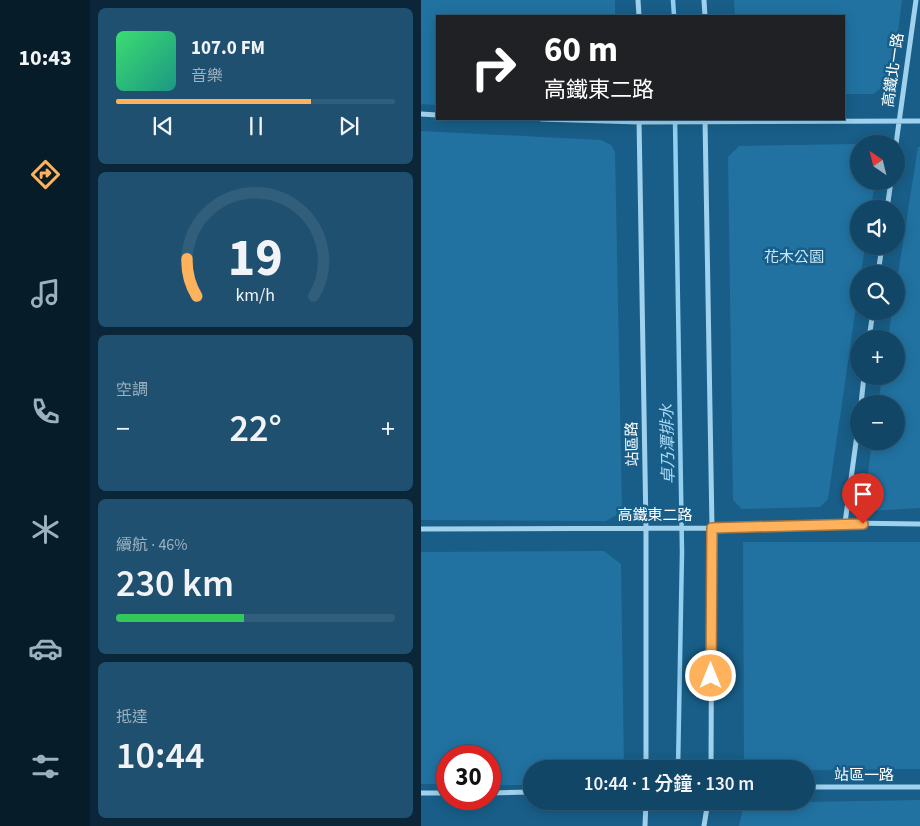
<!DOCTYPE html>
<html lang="zh-TW">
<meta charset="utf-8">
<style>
body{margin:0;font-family:"Source Sans 3","Noto Sans TC",sans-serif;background:#1f506f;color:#f1f3f6;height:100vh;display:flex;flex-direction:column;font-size:19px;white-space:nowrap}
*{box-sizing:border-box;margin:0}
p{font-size:16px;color:#9cb1bf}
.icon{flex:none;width:28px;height:28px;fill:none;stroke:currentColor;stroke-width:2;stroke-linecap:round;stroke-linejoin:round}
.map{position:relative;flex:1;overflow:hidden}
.sheet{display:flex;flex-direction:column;gap:8px;padding:8px;background:#0a2638;width:331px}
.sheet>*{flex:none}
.guide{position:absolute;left:15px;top:15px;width:409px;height:105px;border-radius:0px;box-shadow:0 2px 12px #0003,0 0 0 1px #315e7a;background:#202124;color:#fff;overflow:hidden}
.needle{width:32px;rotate:325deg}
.fabs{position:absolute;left:429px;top:135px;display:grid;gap:10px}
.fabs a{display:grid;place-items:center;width:55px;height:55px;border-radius:50%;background:#124666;box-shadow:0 2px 12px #0003,0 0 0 1px #315e7a;font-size:25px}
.speed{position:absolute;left:15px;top:745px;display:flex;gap:10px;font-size:25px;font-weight:700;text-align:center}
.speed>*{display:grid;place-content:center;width:65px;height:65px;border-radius:50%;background:#124666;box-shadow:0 2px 12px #0003,0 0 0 1px #315e7a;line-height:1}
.speed .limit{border:8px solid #d22;background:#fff;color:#111}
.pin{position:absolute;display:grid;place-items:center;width:42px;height:42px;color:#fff;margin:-51px -21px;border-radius:50% 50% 50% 0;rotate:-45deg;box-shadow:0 0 5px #0007}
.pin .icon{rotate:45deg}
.me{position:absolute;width:55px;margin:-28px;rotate:0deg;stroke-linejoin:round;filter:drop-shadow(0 0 4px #0008)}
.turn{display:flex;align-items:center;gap:18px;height:105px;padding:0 25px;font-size:22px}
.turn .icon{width:65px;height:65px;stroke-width:2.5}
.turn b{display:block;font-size:35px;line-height:42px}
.big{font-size:38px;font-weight:600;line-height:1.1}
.sheet .tile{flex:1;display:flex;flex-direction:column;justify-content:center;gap:8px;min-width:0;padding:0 18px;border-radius:8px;background:#1f506f}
.sheet .dial{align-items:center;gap:0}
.dial svg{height:130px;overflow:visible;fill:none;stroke:#315e7a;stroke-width:7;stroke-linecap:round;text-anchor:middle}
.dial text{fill:#f1f3f6;stroke:none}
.song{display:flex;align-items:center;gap:15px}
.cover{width:60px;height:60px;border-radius:8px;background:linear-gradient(135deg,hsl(140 70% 55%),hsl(170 70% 35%))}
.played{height:5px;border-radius:2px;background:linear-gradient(90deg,#ffb25c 70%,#315e7a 70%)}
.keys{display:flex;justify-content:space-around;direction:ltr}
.heat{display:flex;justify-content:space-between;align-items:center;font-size:28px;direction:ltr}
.charge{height:8px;border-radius:4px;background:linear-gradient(90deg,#34c759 46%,#315e7a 0)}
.trip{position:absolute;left:102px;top:760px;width:292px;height:50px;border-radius:25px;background:#124666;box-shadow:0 2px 12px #0003,0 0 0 1px #315e7a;font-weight:600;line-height:50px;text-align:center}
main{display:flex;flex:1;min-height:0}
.tabs{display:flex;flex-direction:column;width:90px;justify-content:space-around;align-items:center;background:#071c29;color:#9cb1bf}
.tabs .icon{width:35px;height:35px}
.tabs .active{color:#ffb25c}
.tabs b{font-size:22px;color:#f1f3f6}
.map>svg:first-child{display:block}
.green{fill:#2172a1}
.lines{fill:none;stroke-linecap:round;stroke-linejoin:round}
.stream{stroke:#92cff0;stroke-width:4.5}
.street{stroke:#a0d1ed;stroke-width:5}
.route-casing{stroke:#a6743c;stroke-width:12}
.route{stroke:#ffb25c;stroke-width:9}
.labels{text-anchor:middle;stroke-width:5;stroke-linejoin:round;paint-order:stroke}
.street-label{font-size:15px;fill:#fff;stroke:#185e88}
.park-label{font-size:15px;fill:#c5e7fa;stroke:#185e88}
.water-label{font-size:16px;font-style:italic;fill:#abdaf5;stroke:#185e88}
</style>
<main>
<nav class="tabs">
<b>10:43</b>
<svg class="icon active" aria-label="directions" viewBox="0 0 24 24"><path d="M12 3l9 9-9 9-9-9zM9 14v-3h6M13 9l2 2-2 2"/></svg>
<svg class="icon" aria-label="music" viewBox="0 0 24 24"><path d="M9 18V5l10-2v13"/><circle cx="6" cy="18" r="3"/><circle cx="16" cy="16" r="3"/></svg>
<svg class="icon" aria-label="phone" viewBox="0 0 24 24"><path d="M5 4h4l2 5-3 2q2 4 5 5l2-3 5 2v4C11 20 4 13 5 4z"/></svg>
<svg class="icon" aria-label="climate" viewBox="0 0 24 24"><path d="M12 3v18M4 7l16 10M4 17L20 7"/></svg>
<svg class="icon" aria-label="car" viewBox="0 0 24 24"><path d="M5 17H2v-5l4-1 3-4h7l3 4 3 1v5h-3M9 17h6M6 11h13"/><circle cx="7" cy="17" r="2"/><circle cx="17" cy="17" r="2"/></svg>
<svg class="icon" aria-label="filters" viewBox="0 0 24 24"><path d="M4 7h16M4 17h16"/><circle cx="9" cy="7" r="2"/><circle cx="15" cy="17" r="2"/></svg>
</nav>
<section class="sheet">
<div class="tile">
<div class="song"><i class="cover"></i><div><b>107.0 FM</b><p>音樂</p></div></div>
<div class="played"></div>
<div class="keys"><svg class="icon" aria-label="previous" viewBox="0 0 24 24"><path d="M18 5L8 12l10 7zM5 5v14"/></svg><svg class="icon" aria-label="pause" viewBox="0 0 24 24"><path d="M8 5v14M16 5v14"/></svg><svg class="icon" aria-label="next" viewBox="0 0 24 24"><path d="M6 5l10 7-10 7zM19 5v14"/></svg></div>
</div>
<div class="tile dial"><svg viewBox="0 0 100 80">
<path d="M14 69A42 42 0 1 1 86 69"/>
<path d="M14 69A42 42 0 0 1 8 46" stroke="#ffb25c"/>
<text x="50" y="56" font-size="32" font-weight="700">19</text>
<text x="50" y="72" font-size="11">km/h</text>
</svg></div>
<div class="tile"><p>空調</p>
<div class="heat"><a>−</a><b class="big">22°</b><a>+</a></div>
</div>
<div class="tile"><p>續航 · 46%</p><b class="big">230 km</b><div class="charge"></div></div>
<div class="tile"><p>抵達</p><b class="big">10:44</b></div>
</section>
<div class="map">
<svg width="499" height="826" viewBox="0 0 499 826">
<rect width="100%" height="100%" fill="#185e88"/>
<path class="green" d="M0,0h194v16h-178v89l-16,-1z
M313,0h168l-10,80 -19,14h-29l-1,-78h-108z
M0,131l180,9 10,5 4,7 7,357 -7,7 -9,5 -185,-1z
M437,144l1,37h16l-4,28h-12v37h6l-4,28h-2l-1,19 -30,206 -8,8 -78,2 -9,-9 -5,-343 11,-11z
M497,147h2v361l-49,3 -7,-6 8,-64h24v-37h-18l4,-28h14v-37h-8l4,-28h4v-24z
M322,542h177v227l-113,1v-1h-63z
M183,551l17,13 3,205h-92v16h-42v-29h-43v28h-26v-232z
M499,800v26h-181l5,-23z"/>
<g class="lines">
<path class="stream" d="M252,0l1,16
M254,119l7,433 -4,217
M256,806v-5"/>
<path class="street" d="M217,0l1,16
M283,0l1,16
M0,114l16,1
M120,119l98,3 281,-1
M218,119l7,409v241
M284,119l7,409 -1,241
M475,144l20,-144
M466,209l4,-28
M457,274l4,-28
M448,339l4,-28
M440,404l3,-28
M424,523l14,-103
M0,529l291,-1 133,-5 75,1
M386,787h113
M0,793h26
M69,793l42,-1
M224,826l1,-25
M283,826l4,-25"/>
</g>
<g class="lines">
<g class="route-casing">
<path id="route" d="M290,676l1,-148 151,-4"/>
</g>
<use href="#route" class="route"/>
</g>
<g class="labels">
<g class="street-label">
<text transform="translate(472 70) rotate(-82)" y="5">高鐵北一路</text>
<text transform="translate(211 444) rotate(-91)" y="5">站區路</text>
<text x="234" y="520">高鐵東二路</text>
<text x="443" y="780">站區一路</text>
</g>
<g class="park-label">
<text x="373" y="262">花木公園</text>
</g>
<g class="water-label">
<text transform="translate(246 444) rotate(-91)" y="6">卓乃潭排水</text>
</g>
</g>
</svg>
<div class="fabs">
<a><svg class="needle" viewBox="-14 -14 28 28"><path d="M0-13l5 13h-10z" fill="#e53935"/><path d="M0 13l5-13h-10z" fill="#9cb1bf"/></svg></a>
<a><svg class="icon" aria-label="sound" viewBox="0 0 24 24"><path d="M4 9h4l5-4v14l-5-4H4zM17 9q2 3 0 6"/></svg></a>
<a><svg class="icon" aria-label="search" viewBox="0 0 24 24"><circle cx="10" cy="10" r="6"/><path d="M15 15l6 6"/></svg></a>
<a>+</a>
<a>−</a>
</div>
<div class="speed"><div class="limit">30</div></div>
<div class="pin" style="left:442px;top:524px;background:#d93025"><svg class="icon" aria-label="arrive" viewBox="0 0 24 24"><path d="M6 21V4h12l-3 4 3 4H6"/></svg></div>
<svg class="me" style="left:290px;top:676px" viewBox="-20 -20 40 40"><circle r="17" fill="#ffb25c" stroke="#fff" stroke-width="3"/><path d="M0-11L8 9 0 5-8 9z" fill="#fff"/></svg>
<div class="trip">10:44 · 1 分鐘 · 130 m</div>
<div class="guide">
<div class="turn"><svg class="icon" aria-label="right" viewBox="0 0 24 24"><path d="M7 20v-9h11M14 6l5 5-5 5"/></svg><div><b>60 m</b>高鐵東二路</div></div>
</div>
</div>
</main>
